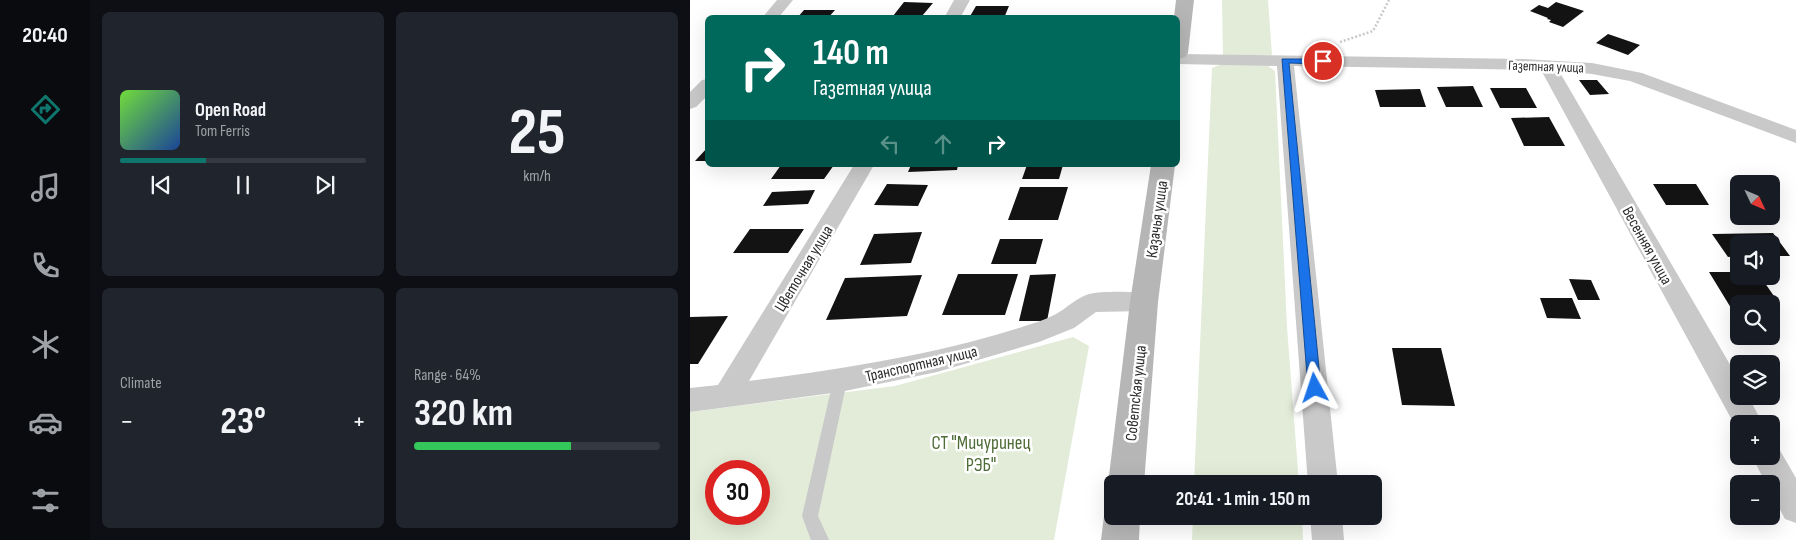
<!DOCTYPE html>
<meta charset="utf-8">
<style>
body{margin:0;font-family:"Sofia Sans Condensed",sans-serif;background:#20242c;color:#f1f3f6;height:100vh;display:flex;flex-direction:column;font-size:19px;white-space:nowrap}
*{box-sizing:border-box;margin:0}
p{font-size:16px;color:#9ea1a6}
.icon{flex:none;width:28px;height:28px;fill:none;stroke:currentColor;stroke-width:2;stroke-linecap:round;stroke-linejoin:round}
.map{position:relative;flex:1;overflow:hidden}
.side{display:flex;flex-direction:column;gap:12px;padding:12px;background:#0d0f14;width:600px}
.side>*{flex:none}
.guide{position:absolute;left:15px;top:15px;width:475px;height:152px;border-radius:8px;box-shadow:0 5px 20px #0002;background:#00695c;color:#fff;overflow:hidden}
.needle{width:32px;rotate:134deg}
.fabs{position:absolute;left:1040px;top:175px;display:grid;gap:10px}
.fabs a{display:grid;place-items:center;width:50px;height:50px;border-radius:8px;background:#171b24;box-shadow:0 5px 20px #0002;font-size:25px}
.speed{position:absolute;left:15px;top:460px;display:flex;gap:10px;font-size:25px;font-weight:700;text-align:center}
.speed>*{display:grid;place-content:center;width:65px;height:65px;border-radius:50%;background:#171b24;box-shadow:0 5px 20px #0002;line-height:1}
.speed .limit{border:8px solid #d22;background:#fff;color:#111}
.pin{position:absolute;display:grid;place-items:center;width:42px;height:42px;color:#fff;margin:-21px;border:2px solid #fff;border-radius:50%;box-shadow:0 1px 5px #0007}
.me{position:absolute;width:55px;margin:-28px;rotate:355deg;stroke-linejoin:round;filter:drop-shadow(0 0 4px #0008)}
.turn{display:flex;align-items:center;gap:18px;height:105px;padding:0 25px;font-size:22px}
.turn .icon{width:65px;height:65px;stroke-width:2.5}
.turn b{display:block;font-size:35px;line-height:42px}
.lanes{display:flex;align-items:center;height:48px;padding:0 25px;background:#0003;justify-content:center;gap:25px;direction:ltr}
.lanes .off{opacity:.35}
.big{font-size:38px;font-weight:700;line-height:1.1}
.side .tile{flex:1;display:flex;flex-direction:column;justify-content:center;gap:8px;min-width:0;padding:0 18px;border-radius:8px;background:#20242c}
.side .dial{align-items:center;gap:0}
.dial b{font-size:65px;line-height:1}
.song{display:flex;align-items:center;gap:15px}
.cover{width:60px;height:60px;border-radius:8px;background:linear-gradient(135deg,hsl(100 70% 55%),hsl(220 70% 35%))}
.played{height:5px;border-radius:2px;background:linear-gradient(90deg,#0f766e 35%,#363941 35%)}
.keys{display:flex;justify-content:space-around;direction:ltr}
.heat{display:flex;justify-content:space-between;align-items:center;font-size:28px;direction:ltr}
.charge{height:8px;border-radius:4px;background:linear-gradient(90deg,#34c759 64%,#363941 0)}
.side .tiles{flex:1;display:grid;gap:12px;grid-template-columns:repeat(2,1fr)}
.trip{position:absolute;left:414px;top:475px;width:278px;height:50px;border-radius:8px;background:#171b24;box-shadow:0 5px 20px #0002;font-weight:700;line-height:50px;text-align:center}
main{display:flex;flex:1;min-height:0}
.menu{display:flex;flex-direction:column;width:90px;justify-content:space-around;align-items:center;background:#090b0e;color:#9ea1a6}
.menu .icon{width:35px;height:35px}
.menu .selected{color:#0f766e}
.menu b{font-size:22px;color:#f1f3f6}
.map>svg:first-child{display:block}
.green{fill:#e2ecd8;fill-rule:evenodd}
.building{fill:#131313}
.lines{fill:none;stroke-linecap:round;stroke-linejoin:round}
.path{stroke:#c9c9c9;stroke-width:2.5;stroke-dasharray:2 2;stroke-linecap:butt}
.service{fill:#c9c9c9;fill-rule:evenodd}
.minor{fill:#c9c9c9;fill-rule:evenodd}
.secondary{fill:#b6b6b6;fill-rule:evenodd}
.route{fill:#1a73e8;stroke:#114b97}
.labels{text-anchor:middle;stroke-width:5;stroke-linejoin:round;paint-order:stroke}
.far-street-label{font-size:14px;fill:#2c2c2c;stroke:#fff}
.street-label{font-size:16px;fill:#2c2c2c;stroke:#fff}
.near-park-label{font-size:19px;fill:#4d6c36;stroke:#fff}
</style>
<main>
<nav class="menu">
<b>20:40</b>
<svg class="icon selected" aria-label="directions" viewBox="0 0 24 24"><path d="M12 3l9 9-9 9-9-9zM9 14v-3h6M13 9l2 2-2 2"/></svg>
<svg class="icon" aria-label="music" viewBox="0 0 24 24"><path d="M9 18V5l10-2v13"/><circle cx="6" cy="18" r="3"/><circle cx="16" cy="16" r="3"/></svg>
<svg class="icon" aria-label="phone" viewBox="0 0 24 24"><path d="M5 4h4l2 5-3 2q2 4 5 5l2-3 5 2v4C11 20 4 13 5 4z"/></svg>
<svg class="icon" aria-label="climate" viewBox="0 0 24 24"><path d="M12 3v18M4 7l16 10M4 17L20 7"/></svg>
<svg class="icon" aria-label="car" viewBox="0 0 24 24"><path d="M5 17H2v-5l4-1 3-4h7l3 4 3 1v5h-3M9 17h6M6 11h13"/><circle cx="7" cy="17" r="2"/><circle cx="17" cy="17" r="2"/></svg>
<svg class="icon" aria-label="filters" viewBox="0 0 24 24"><path d="M4 7h16M4 17h16"/><circle cx="9" cy="7" r="2"/><circle cx="15" cy="17" r="2"/></svg>
</nav>
<section class="side">
<div class="tiles">
<div class="tile">
<div class="song"><i class="cover"></i><div><b>Open Road</b><p>Tom Ferris</p></div></div>
<div class="played"></div>
<div class="keys"><svg class="icon" aria-label="previous" viewBox="0 0 24 24"><path d="M18 5L8 12l10 7zM5 5v14"/></svg><svg class="icon" aria-label="pause" viewBox="0 0 24 24"><path d="M8 5v14M16 5v14"/></svg><svg class="icon" aria-label="next" viewBox="0 0 24 24"><path d="M6 5l10 7-10 7zM19 5v14"/></svg></div>
</div>
<div class="tile dial"><b>25</b><p>km/h</p></div>
<div class="tile"><p>Climate</p>
<div class="heat"><a>−</a><b class="big">23°</b><a>+</a></div>
</div>
<div class="tile"><p>Range · 64%</p><b class="big">320 km</b><div class="charge"></div></div>
</div>
</section>
<div class="map">
<svg width="1106" height="540" viewBox="0 0 1106 540">
<rect width="100%" height="100%" fill="#fff"/>
<path class="green" d="M532,0h46l4,55 -49,1z
M534,63l44,3 7,5 12,256 12,157h-105l18,-416z
M383,337l16,9 -35,194h-364v-128l205,-26zM26,471h43v43h-43z
M503,516h109l1,24h-111z"/>
<path class="building" d="M214,2l29,1 -11,13h-29z
M866,2l28,9 -21,16 -14,-5 2,-2 -4,-1 1,-1 -18,-7 9,-6 9,3z
M286,6h33l-5,12h-35z
M114,10h31l-7,8h-31z
M918,34l32,11 -12,10 -32,-12z
M889,80h18l12,14 -19,1z
M783,86l10,21h-37l-9,-20z
M800,88h36l11,20h-37z
M730,89l6,18h-46l-5,-17z
M859,117l16,29h-41l-13,-28z
M18,147v14h-13z
M91,165h53l-10,14h-53z
M221,165h47l-1,5 -49,2z
M337,165h36l-4,14h-37z
M197,184l41,1 -10,21 -44,-1z
M963,184h43l13,21h-43z
M330,187h48l-10,33h-50z
M125,190l-7,14 -45,2 9,-14z
M60,229h54l-16,24h-55z
M232,232l-11,31 -51,2 14,-31z
M1083,233l17,23h-19v-12h-32v12l-11,1 -16,-23z
M310,239h43l-7,25h-45z
M1019,272h30v4h21l16,23h-16l3,5h-24v4h-8z
M268,274h60l-13,41h-63z
M366,274l-9,47h-28l11,-46z
M232,275l-15,41 -81,4 19,-42z
M879,279l22,1 9,20h-22z
M850,298h32l9,21 -34,-1z
M38,316l-30,48h-8v-47z
M702,348h49l14,58 -53,-1z"/>
<g class="lines">
<path class="path" d="M650,42l33,-11 16,-31"/>
<path class="service" d="M150,375l5,2 2,4 -29,135 11,24h-18l-9,-24 31,-135 2,-4z"/>
<path class="minor" d="M87,0h16l-15,18h-16z
M264,0h16l-10,18h-16z
M488,54l345,5 69,4 50,10 154,57v13l-166,-62 -38,-7 -33,-3 180,309v16h9l15,28h-24v9l-198,-363 -247,-4 44,418h-30l-31,-418 -99,-2z
M18,79v16l-12,12 -6,2v-17l12,-12z
M164,165h20l-125,216c93,-12 186,-26 276,-55 10,-3 22,-7 31,-12 11,-6 20,-16 33,-20 13,-3 51,-3 64,1l3,7 -3,7 -9,2 -48,1 -22,16 -35,14 -102,30 -97,20 -150,20v-24l28,-3z
M1081,444l7,3 18,31v45l-11,-4 -14,-26v-9h-5l-14,-28h19z
M620,516h32l2,24h-32z"/>
<path class="secondary" d="M486,0h18l-6,53 -3,4 -7,2v-41h-4z
M461,165h24l-17,137 -14,182h-32v10l-4,-10 22,-182z
M422,502v14h28l-1,24h-38l3,-24 5,-12z"/>
</g>
<path class="route" d="M592,59h41l4,2 -4,3 -34,-1 32,325 -2,4 -4,1 -5,-1 -2,-4z"/>
<g class="labels">
<g class="far-street-label">
<text transform="translate(856 66) rotate(2)" y="5">Газетная улица</text>
</g>
<g class="street-label">
<text transform="translate(466 219) rotate(-82)" y="6">Казачья улица</text>
<text transform="translate(958 245) rotate(61)" y="6">Весенняя улица</text>
<text transform="translate(113 268) rotate(-59)" y="6">Цветочная улица</text>
<text transform="translate(231 363) rotate(-13)" y="6">Транспортная улица</text>
<text transform="translate(445 393) rotate(-84)" y="6">Советская улица</text>
</g>
<g class="near-park-label">
<text x="291" y="449">СТ "Мичуринец<tspan x="291" dy="22">РЭБ"</tspan></text>
</g>
</g>
</svg>
<div class="fabs">
<a><svg class="needle" viewBox="-14 -14 28 28"><path d="M0-13l5 13h-10z" fill="#e53935"/><path d="M0 13l5-13h-10z" fill="#9ea1a6"/></svg></a>
<a><svg class="icon" aria-label="sound" viewBox="0 0 24 24"><path d="M4 9h4l5-4v14l-5-4H4zM17 9q2 3 0 6"/></svg></a>
<a><svg class="icon" aria-label="search" viewBox="0 0 24 24"><circle cx="10" cy="10" r="6"/><path d="M15 15l6 6"/></svg></a>
<a><svg class="icon" aria-label="layers" viewBox="0 0 24 24"><path d="M12 4l9 5-9 5-9-5zM3 14l9 5 9-5"/></svg></a>
<a>+</a>
<a>−</a>
</div>
<div class="speed"><div class="limit">30</div></div>
<div class="pin" style="left:633px;top:61px;background:#d93025"><svg class="icon" aria-label="arrive" viewBox="0 0 24 24"><path d="M6 21V4h12l-3 4 3 4H6"/></svg></div>
<svg class="me" style="left:625px;top:388px" viewBox="-20 -20 40 40"><path d="M0-17L14 15 0 8-14 15z" fill="#1a73e8" stroke="#fff" stroke-width="4"/></svg>
<div class="trip">20:41 · 1 min · 150 m</div>
<div class="guide">
<div class="turn"><svg class="icon" aria-label="right" viewBox="0 0 24 24"><path d="M7 20v-9h11M14 6l5 5-5 5"/></svg><div><b>140 m</b>Газетная улица</div></div>
<div class="lanes"><svg class="icon off" aria-label="left" viewBox="0 0 24 24"><path d="M17 20v-9H6M10 6l-5 5 5 5"/></svg><svg class="icon off" aria-label="ahead" viewBox="0 0 24 24"><path d="M12 20V5M6 11l6-6 6 6"/></svg><svg class="icon" aria-label="right" viewBox="0 0 24 24"><path d="M7 20v-9h11M14 6l5 5-5 5"/></svg></div>
</div>
</div>
</main>
